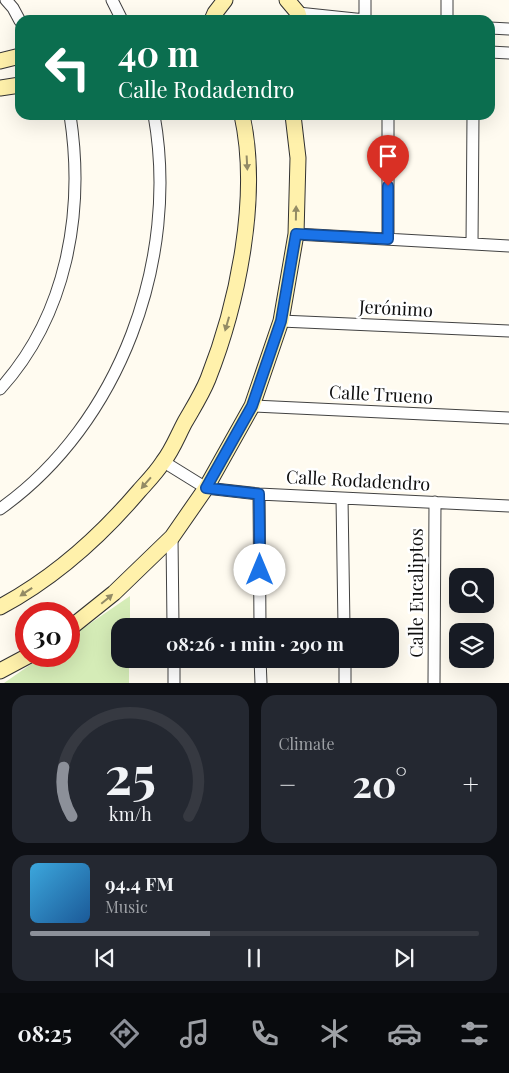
<!DOCTYPE html>
<meta charset="utf-8">
<style>
body{margin:0;font-family:"Playfair Display",serif;background:#242831;color:#f1f3f6;height:100vh;display:flex;flex-direction:column;font-size:19px;white-space:nowrap}
*{box-sizing:border-box;margin:0}
p{font-size:16px;color:#9ea1a6}
.icon{flex:none;width:28px;height:28px;fill:none;stroke:currentColor;stroke-width:2;stroke-linecap:round;stroke-linejoin:round}
.map{position:relative;height:683px;overflow:hidden}
.panel{display:flex;flex-direction:column;gap:12px;padding:12px;background:#0d0f14;flex:1}
.panel>*{flex:none}
.top-card{position:absolute;left:15px;top:15px;width:480px;height:105px;border-radius:15px;box-shadow:0 5px 20px #0002;background:#0b6e4f;color:#fff;overflow:hidden}
.tools{position:absolute;left:449px;top:568px;display:grid;gap:10px}
.tools a{display:grid;place-items:center;width:45px;height:45px;border-radius:10px;background:#171b24;box-shadow:0 5px 20px #0002;font-size:25px}
.speed{position:absolute;left:15px;top:602px;display:flex;gap:10px;font-size:25px;font-weight:700;text-align:center}
.speed>*{display:grid;place-content:center;width:65px;height:65px;border-radius:50%;background:#171b24;box-shadow:0 5px 20px #0002;line-height:1}
.speed .limit{border:8px solid #d22;background:#fff;color:#111}
.pin{position:absolute;display:grid;place-items:center;width:42px;height:42px;color:#fff;margin:-51px -21px;border-radius:50% 50% 50% 0;rotate:-45deg;box-shadow:0 0 5px #0007}
.pin .icon{rotate:45deg}
.me{position:absolute;width:55px;margin:-28px;rotate:0deg;stroke-linejoin:round;filter:drop-shadow(0 0 4px #0008)}
.turn{display:flex;align-items:center;gap:18px;height:105px;padding:0 20px;font-size:22px}
.turn .icon{width:65px;height:65px;stroke-width:2.5}
.turn b{display:block;font-size:35px;line-height:42px}
.big{font-size:38px;font-weight:700;line-height:1.1}
.panel .widget{flex:1;display:flex;flex-direction:column;justify-content:center;gap:8px;min-width:0;padding:0 18px;border-radius:15px;background:#242831}
.panel .dial{align-items:center;gap:0}
.dial svg{height:130px;overflow:visible;fill:none;stroke:#363941;stroke-width:7;stroke-linecap:round;text-anchor:middle}
.dial text{fill:#f1f3f6;stroke:none}
.song{display:flex;align-items:center;gap:15px}
.cover{width:60px;height:60px;border-radius:8px;background:linear-gradient(135deg,hsl(200 70% 55%),hsl(210 70% 35%))}
.played{height:5px;border-radius:2px;background:linear-gradient(90deg,#8c9099 40%,#363941 40%)}
.keys{display:flex;justify-content:space-around;direction:ltr}
.heat{display:flex;justify-content:space-between;align-items:center;font-size:28px;direction:ltr}
.panel .tiles{flex:1;display:grid;gap:12px;grid-template-columns:1fr 1fr}
.widget:last-child{grid-column:span 2}
.trip{position:absolute;left:111px;top:618px;width:288px;height:50px;border-radius:15px;background:#171b24;box-shadow:0 5px 20px #0002;font-weight:700;line-height:50px;text-align:center}
.dock{display:flex;height:80px;justify-content:space-around;align-items:center;background:#090b0e;color:#9ea1a6}
.dock .icon{width:35px;height:35px}
.dock .selected{color:#8c9099}
.dock b{font-size:22px;color:#f1f3f6}
.map>svg:first-child{display:block}
.green{fill:#d5ecb7}
.lines{fill:none;stroke-linecap:round;stroke-linejoin:round}
.street-casing{stroke:#424242;stroke-width:13}
.secondary-casing{stroke:#313131;stroke-width:17}
.street{stroke:#fff;stroke-width:11}
.secondary{stroke:#fff1ab;stroke-width:15}
.oneway{fill:#938b65}
.route-casing{stroke:#114b97;stroke-width:12}
.route{stroke:#1a73e8;stroke-width:9}
.labels{text-anchor:middle;stroke-width:5;stroke-linejoin:round;paint-order:stroke}
.street-label{font-size:18px;fill:#0f0f0f;stroke:#fff}
</style>
<div class="map">
<svg width="509" height="683" viewBox="0 0 509 683">
<rect width="100%" height="100%" fill="#fffbf0"/>
<path class="green" d="M130,596v30h-10v33h9v24h-125l39,-27h26v-18z"/>
<g class="lines">
<g class="street-casing">
<path id="street" d="M6,0l7,8 7,13
M112,0l10,20
M365,0v20
M298,13l67,7
M447,20v-20
M490,28l19,1
M490,52l19,1
M296,234l213,12
M388,239v-124
M472,244l1,-129
M281,321l228,10
M0,389c67,-74 85,-177 70,-274
M252,406l257,12
M164,462l42,26 53,6 250,12
M259,494l1,132
M342,498l2,128
M0,509c120,-85 180,-250 154,-394
M172,537l1,89
M174,659v24
M260,659l1,24
M345,659v24
M434,683l1,-181"/>
</g>
<g class="secondary-casing">
<path id="secondary" d="M287,0l11,13 2,7
M212,20l3,-7 10,-13
M0,61l20,-5
M0,88l20,-3
M0,607c54,-29 99,-69 139,-116 8,-9 17,-18 24,-29 9,-11 15,-27 22,-40 8,-14 17,-28 23,-43 30,-76 52,-183 34,-264
M69,629l45,-36 58,-56 34,-49 46,-82 29,-85 15,-87 2,-76 -5,-43
M0,671l28,-15"/>
</g>
<use href="#street" class="street"/>
<use href="#secondary" class="secondary"/>
</g>
<defs><path id="oneway-solid" d="M-6-.8H1V-3.2L6.5 0L1 3.2V.8H-6Z" transform="scale(1.25)"/></defs>
<g class="oneway">
<use href="#oneway-solid" transform="translate(247 163) rotate(87)"/>
<use href="#oneway-solid" transform="translate(296 213) rotate(-89)"/>
<use href="#oneway-solid" transform="translate(227 324) rotate(106)"/>
<use href="#oneway-solid" transform="translate(146 483) rotate(131)"/>
<use href="#oneway-solid" transform="translate(26 592) rotate(146)"/>
<use href="#oneway-solid" transform="translate(107 599) rotate(-40)"/>
</g>
<g class="lines">
<g class="route-casing">
<path id="route" d="M260,570l-1,-76 -53,-6 46,-82 29,-85 15,-87 92,5v-53"/>
</g>
<use href="#route" class="route"/>
</g>
<g class="labels">
<g class="street-label">
<text transform="translate(396 309) rotate(3)" y="6">Jerónimo</text>
<text transform="translate(381 395) rotate(3)" y="6">Calle Trueno</text>
<text transform="translate(358 481) rotate(3)" y="6">Calle Rodadendro</text>
<text transform="translate(417 593) rotate(-90)" y="6">Calle Eucaliptos</text>
</g>
</g>
</svg>
<div class="tools">
<a><svg class="icon" aria-label="search" viewBox="0 0 24 24"><circle cx="10" cy="10" r="6"/><path d="M15 15l6 6"/></svg></a>
<a><svg class="icon" aria-label="layers" viewBox="0 0 24 24"><path d="M12 4l9 5-9 5-9-5zM3 14l9 5 9-5"/></svg></a>
</div>
<div class="speed"><div class="limit">30</div></div>
<div class="pin" style="left:388px;top:186px;background:#d93025"><svg class="icon" aria-label="arrive" viewBox="0 0 24 24"><path d="M6 21V4h12l-3 4 3 4H6"/></svg></div>
<svg class="me" style="left:260px;top:570px" viewBox="-20 -20 40 40"><circle r="19" fill="#fff"/><path d="M0-13L10 11 0 6-10 11z" fill="#1a73e8"/></svg>
<div class="trip">08:26 · 1 min · 290 m</div>
<div class="top-card">
<div class="turn"><svg class="icon" aria-label="left" viewBox="0 0 24 24"><path d="M17 20v-9H6M10 6l-5 5 5 5"/></svg><div><b>40 m</b>Calle Rodadendro</div></div>
</div>
</div>
<section class="panel">
<div class="tiles">
<div class="widget dial"><svg viewBox="0 0 100 80">
<path d="M14 69A42 42 0 1 1 86 69"/>
<path d="M14 69A42 42 0 0 1 9 39" stroke="#8c9099"/>
<text x="50" y="56" font-size="32" font-weight="700">25</text>
<text x="50" y="72" font-size="11">km/h</text>
</svg></div>
<div class="widget"><p>Climate</p>
<div class="heat"><a>−</a><b class="big">20°</b><a>+</a></div>
</div>
<div class="widget">
<div class="song"><i class="cover"></i><div><b>94.4 FM</b><p>Music</p></div></div>
<div class="played"></div>
<div class="keys"><svg class="icon" aria-label="previous" viewBox="0 0 24 24"><path d="M18 5L8 12l10 7zM5 5v14"/></svg><svg class="icon" aria-label="pause" viewBox="0 0 24 24"><path d="M8 5v14M16 5v14"/></svg><svg class="icon" aria-label="next" viewBox="0 0 24 24"><path d="M6 5l10 7-10 7zM19 5v14"/></svg></div>
</div>
</div>
</section>
<nav class="dock">
<b>08:25</b>
<svg class="icon selected" aria-label="directions" viewBox="0 0 24 24"><path d="M12 3l9 9-9 9-9-9zM9 14v-3h6M13 9l2 2-2 2"/></svg>
<svg class="icon" aria-label="music" viewBox="0 0 24 24"><path d="M9 18V5l10-2v13"/><circle cx="6" cy="18" r="3"/><circle cx="16" cy="16" r="3"/></svg>
<svg class="icon" aria-label="phone" viewBox="0 0 24 24"><path d="M5 4h4l2 5-3 2q2 4 5 5l2-3 5 2v4C11 20 4 13 5 4z"/></svg>
<svg class="icon" aria-label="climate" viewBox="0 0 24 24"><path d="M12 3v18M4 7l16 10M4 17L20 7"/></svg>
<svg class="icon" aria-label="car" viewBox="0 0 24 24"><path d="M5 17H2v-5l4-1 3-4h7l3 4 3 1v5h-3M9 17h6M6 11h13"/><circle cx="7" cy="17" r="2"/><circle cx="17" cy="17" r="2"/></svg>
<svg class="icon" aria-label="filters" viewBox="0 0 24 24"><path d="M4 7h16M4 17h16"/><circle cx="9" cy="7" r="2"/><circle cx="15" cy="17" r="2"/></svg>
</nav>
